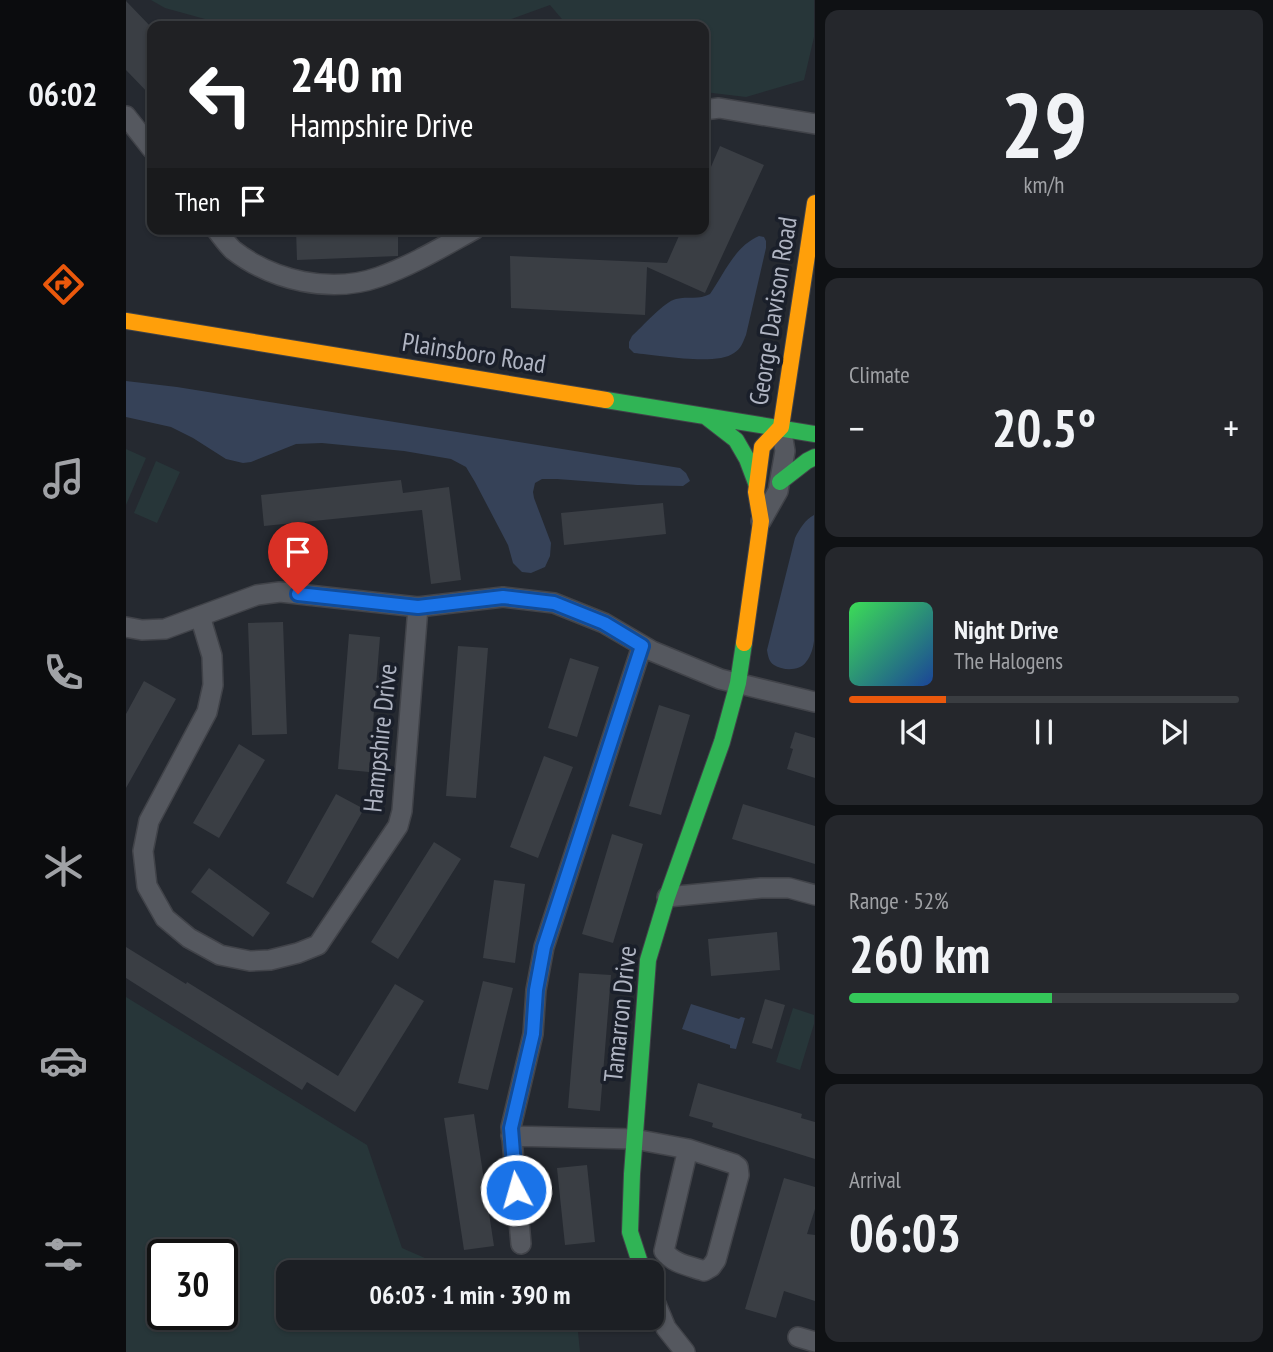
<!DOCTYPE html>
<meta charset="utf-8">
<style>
body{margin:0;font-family:"PT Sans Narrow",sans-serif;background:#25272c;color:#f1f3f6;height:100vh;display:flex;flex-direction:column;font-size:26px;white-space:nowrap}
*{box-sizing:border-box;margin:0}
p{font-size:23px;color:#a0a2a6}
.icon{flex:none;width:38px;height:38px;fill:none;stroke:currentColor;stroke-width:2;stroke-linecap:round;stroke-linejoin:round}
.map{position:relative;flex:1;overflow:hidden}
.details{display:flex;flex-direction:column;gap:10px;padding:10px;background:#0f1114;width:458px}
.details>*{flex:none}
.top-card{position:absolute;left:21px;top:21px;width:562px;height:214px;border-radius:14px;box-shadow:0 2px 5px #0004,0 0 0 2px #3a3d41;background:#202124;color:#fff;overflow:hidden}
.speed{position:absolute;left:21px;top:1239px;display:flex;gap:14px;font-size:35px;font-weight:700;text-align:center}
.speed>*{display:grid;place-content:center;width:91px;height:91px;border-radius:50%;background:#1c1f24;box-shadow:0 2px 5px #0004,0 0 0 2px #3a3d41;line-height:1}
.speed .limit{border:4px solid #111;border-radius:10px;background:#fff;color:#111}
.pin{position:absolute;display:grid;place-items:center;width:60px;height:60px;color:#fff;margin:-72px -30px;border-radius:50% 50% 50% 0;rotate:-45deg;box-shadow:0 0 7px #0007}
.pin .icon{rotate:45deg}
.me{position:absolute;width:77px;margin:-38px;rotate:354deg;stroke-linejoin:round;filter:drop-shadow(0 0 5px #0008)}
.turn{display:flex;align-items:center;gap:24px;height:147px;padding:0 28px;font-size:32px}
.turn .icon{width:91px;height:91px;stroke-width:2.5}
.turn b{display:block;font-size:49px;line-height:60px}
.then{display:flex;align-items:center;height:66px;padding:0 28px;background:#0003;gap:14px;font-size:26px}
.big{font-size:52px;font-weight:700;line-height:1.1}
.details .card{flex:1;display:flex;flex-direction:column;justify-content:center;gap:10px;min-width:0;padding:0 24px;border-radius:14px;background:#25272c}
.details .dial{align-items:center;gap:0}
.dial b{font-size:91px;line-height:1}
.song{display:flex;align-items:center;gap:21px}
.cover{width:84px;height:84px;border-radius:10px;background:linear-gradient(135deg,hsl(130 70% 55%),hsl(220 70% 35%))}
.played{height:7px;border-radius:4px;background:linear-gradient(90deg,#ea580c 25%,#3a3d41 25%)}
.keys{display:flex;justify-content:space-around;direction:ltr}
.heat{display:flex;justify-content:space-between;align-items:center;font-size:38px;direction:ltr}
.charge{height:10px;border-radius:5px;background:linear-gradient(90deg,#34c759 52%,#3a3d41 0)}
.trip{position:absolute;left:150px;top:1260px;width:388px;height:70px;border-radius:14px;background:#1c1f24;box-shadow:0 2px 5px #0004,0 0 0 2px #3a3d41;font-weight:700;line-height:70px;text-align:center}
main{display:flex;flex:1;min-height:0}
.menu{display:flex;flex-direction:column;width:126px;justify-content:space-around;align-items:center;background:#0b0c0e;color:#a0a2a6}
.menu .icon{width:49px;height:49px}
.menu .on{color:#ea580c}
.menu b{font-size:32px;color:#f1f3f6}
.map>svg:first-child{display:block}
.green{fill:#273639;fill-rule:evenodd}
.water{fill:#364258}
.building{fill:#3a3e44}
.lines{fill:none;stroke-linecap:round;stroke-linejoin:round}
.street-casing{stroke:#414349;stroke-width:22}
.fast-casing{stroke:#414349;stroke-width:18}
.slow-casing{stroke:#414349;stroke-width:18}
.street{stroke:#55585f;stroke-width:19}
.fast{stroke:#30b455;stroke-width:16}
.slow{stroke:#ff9f0a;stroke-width:16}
.route-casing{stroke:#114b97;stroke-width:18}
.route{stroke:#1a73e8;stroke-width:12}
.labels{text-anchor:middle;stroke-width:7;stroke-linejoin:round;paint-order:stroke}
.street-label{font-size:26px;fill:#afb4c2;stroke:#1a1f2a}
</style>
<main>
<nav class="menu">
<b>06:02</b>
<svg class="icon on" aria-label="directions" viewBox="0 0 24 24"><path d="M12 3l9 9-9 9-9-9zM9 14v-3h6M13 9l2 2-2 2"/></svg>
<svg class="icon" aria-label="music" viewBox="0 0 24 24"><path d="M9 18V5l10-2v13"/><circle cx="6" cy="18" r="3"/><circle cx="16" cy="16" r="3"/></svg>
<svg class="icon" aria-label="phone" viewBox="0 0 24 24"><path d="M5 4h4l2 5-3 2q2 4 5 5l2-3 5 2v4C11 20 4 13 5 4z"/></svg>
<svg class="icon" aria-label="climate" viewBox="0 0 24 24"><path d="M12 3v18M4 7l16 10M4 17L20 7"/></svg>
<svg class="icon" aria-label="car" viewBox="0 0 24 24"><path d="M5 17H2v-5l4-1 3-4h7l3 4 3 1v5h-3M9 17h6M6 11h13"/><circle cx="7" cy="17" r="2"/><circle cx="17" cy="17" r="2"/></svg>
<svg class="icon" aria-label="filters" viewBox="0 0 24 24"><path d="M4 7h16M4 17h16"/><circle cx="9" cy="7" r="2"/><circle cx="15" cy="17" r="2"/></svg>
</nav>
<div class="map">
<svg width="689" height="1352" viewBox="0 0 689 1352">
<rect width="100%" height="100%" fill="#252930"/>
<path class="green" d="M25,0h663v37l-10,43 -58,17 -42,-5v-66h-129l-8,-1 -17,-20 -47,17 -32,-3 -3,7h-246l1,-2 -58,-16z
M0,449l20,9 -20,47z
M30,461l24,11 -23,51 -23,-10z
M0,997l241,148 35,103 48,21 1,3h-162v46h179l1,3 109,11 2,20h-454zM37,1255h59v59h-59z
M667,1008l21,7v9l-14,46 -24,-8z"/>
<path class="water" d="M633,236l5,1 2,4v7l-20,87c-3,7 -5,14 -12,18 -17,13 -78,2 -100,0l-5,-5v-6l3,-6c9,-8 33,-35 44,-37 12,-3 23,1 34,-5 14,-20 25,-48 49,-58z
M0,381l51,6 503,81 6,5 4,8 -7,5 -46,-1 -80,-6h-15l-7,4 -2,9 1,6 17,45 -1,13 -5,11 -14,6 -9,-1 -9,-9 -5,-18 -33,-63 -9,-15 -15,-8 -47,-8 -82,-8 -26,1 -45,18 -8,1 -17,-4 -33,-21 -22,-11 -45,-10z
M688,515v126c-1,7 -3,15 -8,21 -6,9 -23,9 -32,3 -5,-3 -6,-9 -7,-15l28,-112c5,-10 10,-18 19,-23z
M565,1004l48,15 2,-2 4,1 -9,31 -6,-1v-3l-48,-16z"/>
<path class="building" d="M0,1l26,27v69l-26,-27z
M594,146l44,19 -59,128 -58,-26 -2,48 -134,-7 -1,-52 157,7 15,-34h22v-46z
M170,229h102v27l-101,4z
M275,480l2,13 46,-6 12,93 -30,4 -9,-74 -158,16 -3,-31z
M537,503l3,31 -102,11 -3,-32z
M157,622l4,112 -35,1 -4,-112z
M223,634l31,3 -11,135 -31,-3z
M332,646l30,2 -12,150 -30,-2z
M444,658l29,9 -22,70 -29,-9z
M18,681l32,18 -50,89v-74z
M533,705l31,10 -29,100 -32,-9z
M669,732l20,6v40l-28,-9 6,-20 -3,-1z
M113,744l26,16 -46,78 -26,-15z
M418,756l29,11 -35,91 -28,-11z
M210,794l28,15 -51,89 -27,-15z
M617,804l72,22v38l-83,-25z
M486,834l31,10 -30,99 -31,-9z
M308,842l27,17 -63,100 -27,-17z
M83,868l61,45 -17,24 -62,-45z
M368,880l31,4 -10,79 -32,-5z
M651,932l3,38 -69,6 -3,-37z
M0,947l60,37 1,-2 151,94 57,-92 29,17 -69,111 -48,-30 -5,8 -176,-112z
M453,973l32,2 -11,136 -32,-3z
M357,981l30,7 -25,102 -30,-7z
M639,999l20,6 -13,44 -20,-6z
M572,1083l104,31 -1,4 14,4v37l-103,-32 1,-4 -24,-7z
M348,1114l20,132 -30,4 -20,-132z
M461,1165l8,77 -30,3 -8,-77z
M658,1178l31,9v22l-8,25 8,1v66l-31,-10 -8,27 -31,-9z"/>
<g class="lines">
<g class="street-casing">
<path id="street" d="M578,110l15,-2 96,16
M0,116l26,33
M90,229c5,7 11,15 17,21 40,31 98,44 146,27 34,-12 65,-31 96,-48
M635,521l17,-30 7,-40 -4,-24
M74,616l12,40 1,29 -6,27 -58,109 -6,30 4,35 18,32 24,20 31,17 30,6 20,-1 28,-7 20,-8 80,-119 4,-15 16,-204
M0,627l16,3 23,-1 92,-34 23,-3 138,15 85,-10 51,6 50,20 48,28 68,28 95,23
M541,897l94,-9h28l26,7
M385,1136l123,3 54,10 46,15 4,3 1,8 -23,85 -5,7 -7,4c-14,-5 -31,-7 -40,-20l24,-102
M395,1244l-10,-117 22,-93 3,-44 8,-43 98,-301
M527,1297l13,31 19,24
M672,1337l17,5"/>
</g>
<g class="fast-casing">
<path id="fast" d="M480,400l209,34
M579,416l31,24 11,19 9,24
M654,482l27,-21 8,-4
M517,1272l-13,-40 2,-58 16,-214 19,-63 55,-155 16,-59 6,-40"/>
</g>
<g class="slow-casing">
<path id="slow" d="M0,321l480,79
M618,643l17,-122 -5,-29 6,-45 19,-20 34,-224"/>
</g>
<use href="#street" class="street"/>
<use href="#fast" class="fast"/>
<use href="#slow" class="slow"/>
</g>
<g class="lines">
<g class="route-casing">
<path id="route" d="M172,594l120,13 85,-10 51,6 50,20 38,23 -98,301 -8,43 -3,44 -22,94 5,62"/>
</g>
<use href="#route" class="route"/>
</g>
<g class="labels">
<g class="street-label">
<text transform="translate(647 311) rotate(-81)" y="9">George Davison Road</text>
<text transform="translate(348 353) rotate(9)" y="9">Plainsboro Road</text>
<text transform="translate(254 738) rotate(-84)" y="9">Hampshire Drive</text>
<text transform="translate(494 1014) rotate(-84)" y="9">Tamarron Drive</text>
</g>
</g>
</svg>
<div class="speed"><div class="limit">30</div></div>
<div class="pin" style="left:172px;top:594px;background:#d93025"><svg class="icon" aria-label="arrive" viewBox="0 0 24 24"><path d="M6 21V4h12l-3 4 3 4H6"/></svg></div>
<svg class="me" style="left:390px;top:1190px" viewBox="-20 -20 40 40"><circle r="17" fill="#1a73e8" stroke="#fff" stroke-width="3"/><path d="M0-11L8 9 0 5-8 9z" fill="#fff"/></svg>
<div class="trip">06:03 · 1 min · 390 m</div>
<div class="top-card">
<div class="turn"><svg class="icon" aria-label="left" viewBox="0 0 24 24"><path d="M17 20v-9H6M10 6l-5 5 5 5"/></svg><div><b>240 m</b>Hampshire Drive</div></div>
<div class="then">Then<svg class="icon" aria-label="arrive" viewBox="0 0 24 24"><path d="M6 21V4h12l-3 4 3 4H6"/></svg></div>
</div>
</div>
<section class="details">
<div class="card dial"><b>29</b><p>km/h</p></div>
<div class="card"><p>Climate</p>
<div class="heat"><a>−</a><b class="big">20.5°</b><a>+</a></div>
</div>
<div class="card">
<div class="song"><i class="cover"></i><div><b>Night Drive</b><p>The Halogens</p></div></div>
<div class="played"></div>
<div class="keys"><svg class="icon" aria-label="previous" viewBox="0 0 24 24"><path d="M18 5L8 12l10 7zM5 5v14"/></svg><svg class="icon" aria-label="pause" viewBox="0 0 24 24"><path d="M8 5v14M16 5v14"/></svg><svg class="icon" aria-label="next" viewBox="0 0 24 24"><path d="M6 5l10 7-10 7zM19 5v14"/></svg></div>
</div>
<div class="card"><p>Range · 52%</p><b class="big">260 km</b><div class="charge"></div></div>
<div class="card"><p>Arrival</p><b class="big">06:03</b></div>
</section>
</main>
